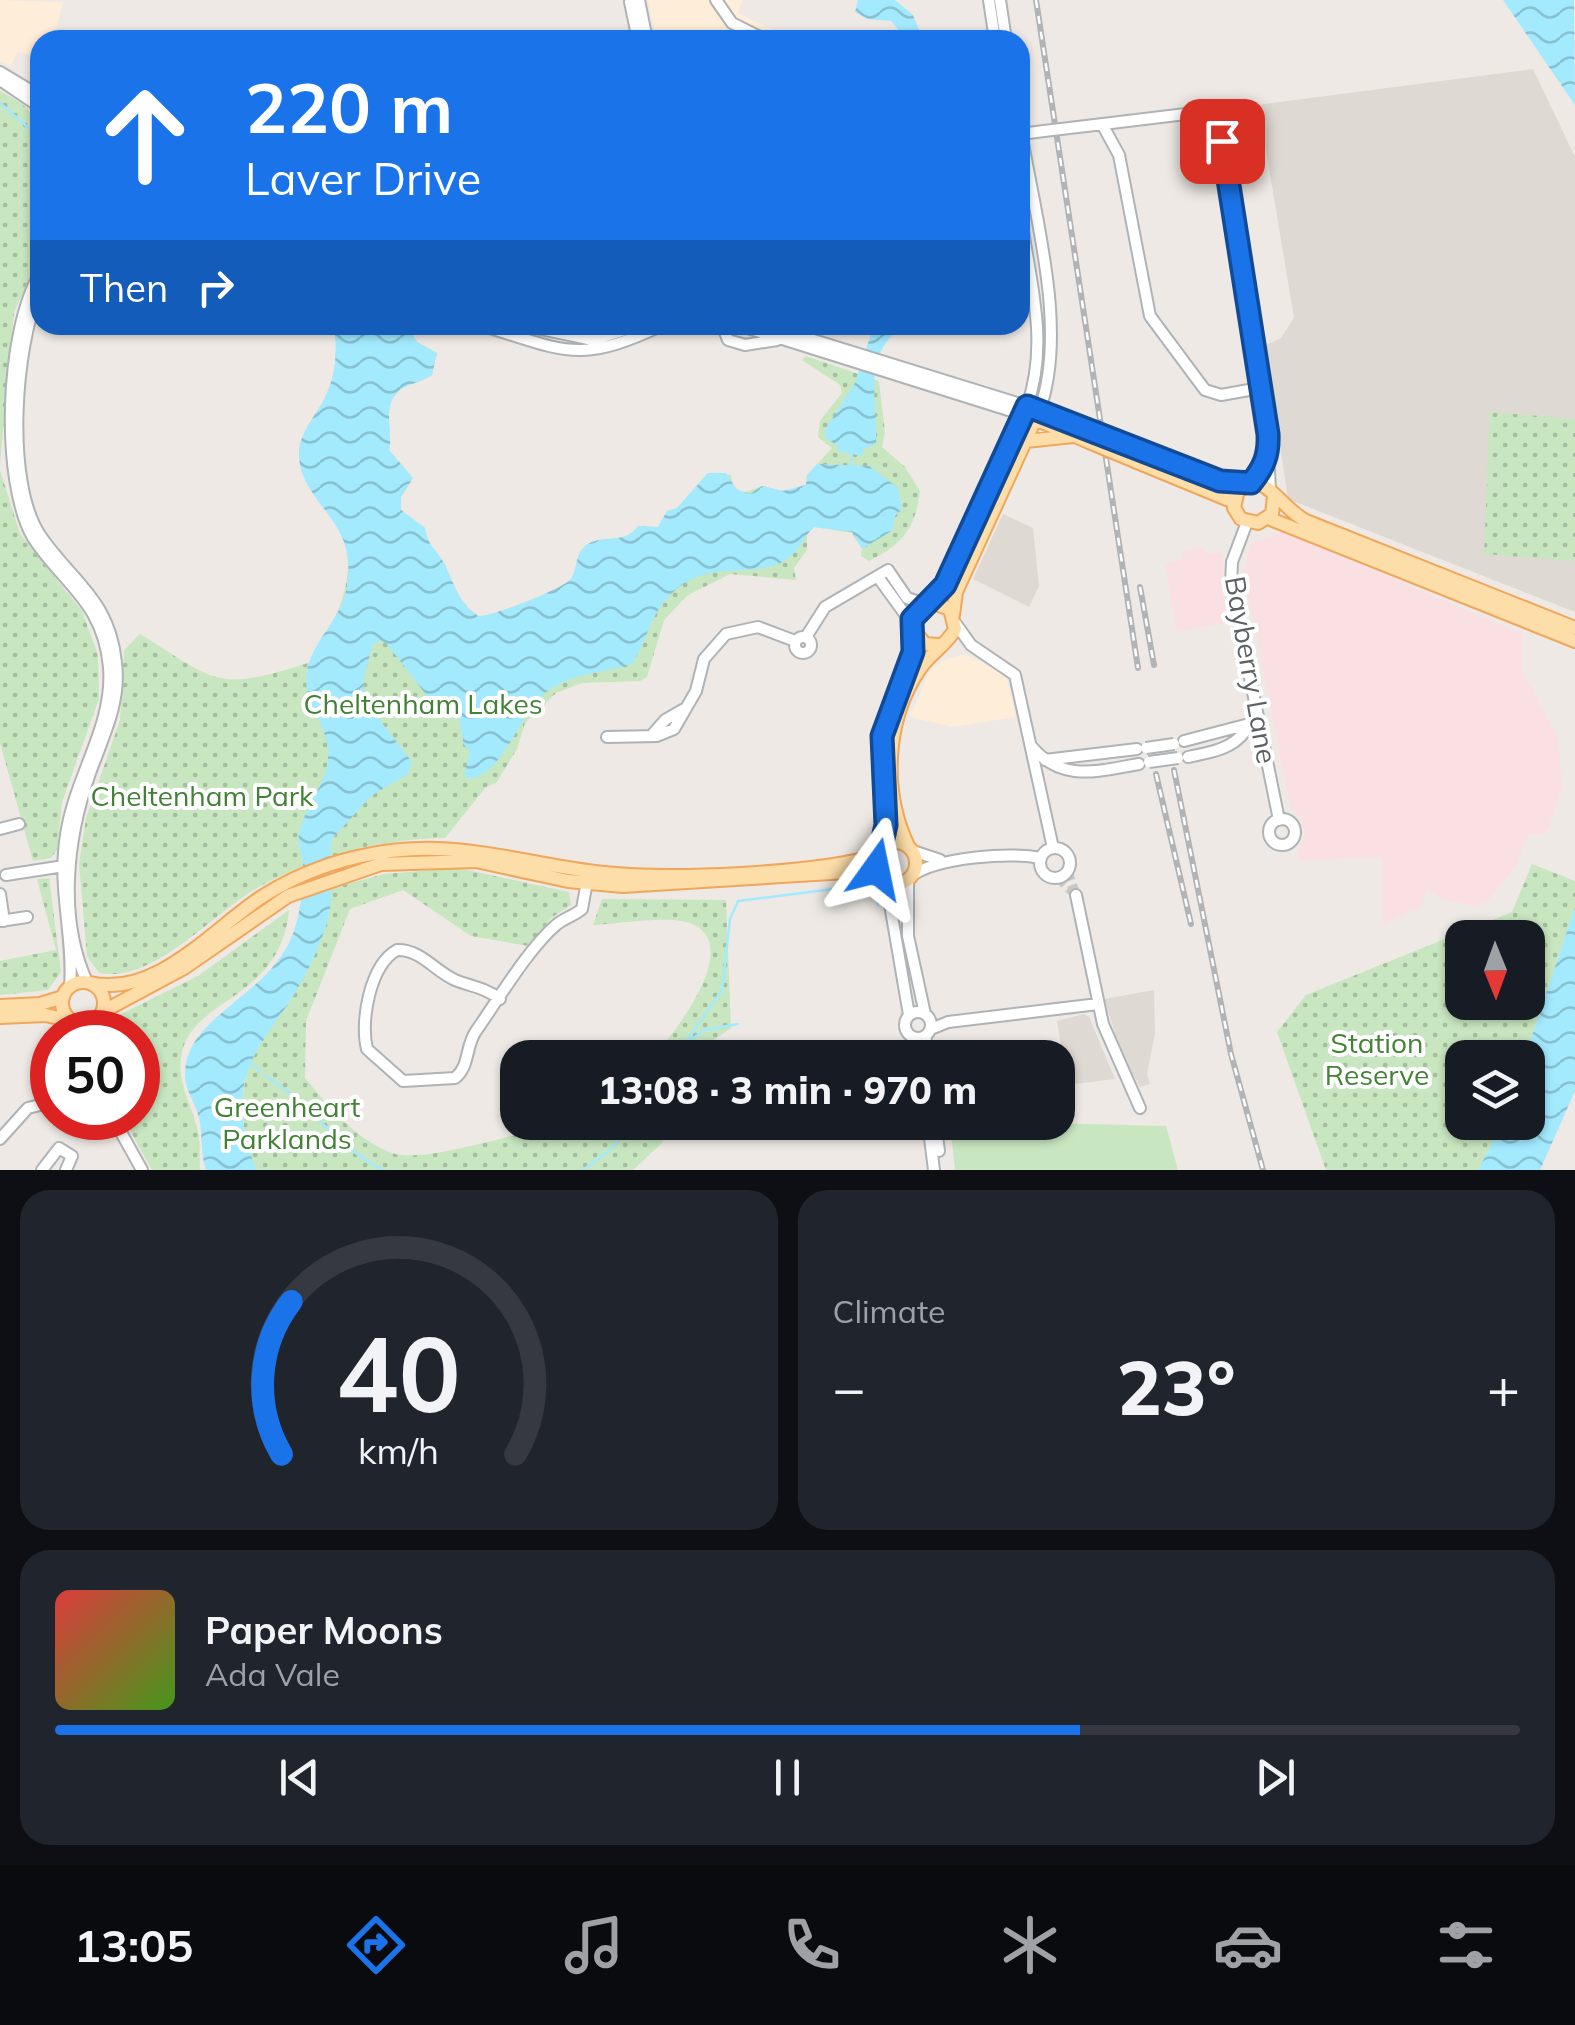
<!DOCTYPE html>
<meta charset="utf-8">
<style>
body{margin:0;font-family:Mulish,sans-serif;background:#20242c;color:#f1f3f6;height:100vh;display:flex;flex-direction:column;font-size:38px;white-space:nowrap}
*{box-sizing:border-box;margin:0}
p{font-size:32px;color:#9ea1a6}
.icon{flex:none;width:55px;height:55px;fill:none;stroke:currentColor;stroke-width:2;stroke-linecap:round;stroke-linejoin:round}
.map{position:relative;height:1170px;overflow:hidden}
.drawer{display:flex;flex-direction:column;gap:20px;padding:20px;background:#0d0f14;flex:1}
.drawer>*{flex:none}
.top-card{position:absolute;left:30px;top:30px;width:1000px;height:305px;border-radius:30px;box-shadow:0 2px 8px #0004;background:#1a73e8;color:#fff;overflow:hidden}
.needle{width:65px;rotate:179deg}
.controls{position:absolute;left:1445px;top:920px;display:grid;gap:20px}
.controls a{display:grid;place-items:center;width:100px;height:100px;border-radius:20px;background:#171b24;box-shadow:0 2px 8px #0004;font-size:50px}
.speed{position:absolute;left:30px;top:1010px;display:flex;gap:20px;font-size:50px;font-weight:700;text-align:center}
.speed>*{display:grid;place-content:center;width:130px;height:130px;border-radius:50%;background:#171b24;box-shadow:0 2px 8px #0004;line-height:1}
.speed .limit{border:15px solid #d22;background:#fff;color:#111}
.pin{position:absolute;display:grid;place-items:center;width:85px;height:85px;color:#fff;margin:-42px;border-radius:20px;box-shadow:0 5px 15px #0006}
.me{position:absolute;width:110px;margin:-55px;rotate:12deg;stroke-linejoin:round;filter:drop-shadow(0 0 8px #0008)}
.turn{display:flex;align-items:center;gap:35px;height:210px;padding:0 50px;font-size:45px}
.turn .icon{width:130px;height:130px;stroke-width:2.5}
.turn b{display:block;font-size:70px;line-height:85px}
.then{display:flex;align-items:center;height:95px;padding:0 50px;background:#0003;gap:20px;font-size:38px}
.big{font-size:75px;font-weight:800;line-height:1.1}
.drawer .widget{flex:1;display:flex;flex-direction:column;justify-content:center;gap:15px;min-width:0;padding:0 35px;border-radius:30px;background:#20242c}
.drawer .dial{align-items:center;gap:0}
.dial svg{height:260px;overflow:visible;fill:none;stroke:#363941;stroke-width:7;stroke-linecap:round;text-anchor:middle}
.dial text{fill:#f1f3f6;stroke:none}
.song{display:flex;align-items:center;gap:30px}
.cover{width:120px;height:120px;border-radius:15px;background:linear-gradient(135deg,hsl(0 70% 55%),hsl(100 70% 35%))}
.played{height:10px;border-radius:5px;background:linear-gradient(90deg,#1a73e8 70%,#363941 70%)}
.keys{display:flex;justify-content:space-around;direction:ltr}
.heat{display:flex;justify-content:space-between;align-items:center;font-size:55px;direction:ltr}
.drawer .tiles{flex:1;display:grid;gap:20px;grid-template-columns:1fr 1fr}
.widget:last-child{grid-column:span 2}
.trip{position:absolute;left:500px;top:1040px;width:575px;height:100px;border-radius:30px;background:#171b24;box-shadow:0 2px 8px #0004;font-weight:800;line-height:100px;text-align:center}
.tabs{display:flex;height:160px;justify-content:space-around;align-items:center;background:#090b0e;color:#9ea1a6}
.tabs .icon{width:70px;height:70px}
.tabs .current{color:#1a73e8}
.tabs b{font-size:45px;color:#f1f3f6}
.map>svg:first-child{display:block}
.commercial{fill:#fdedd9}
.education{fill:#ded9d2}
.medical{fill:#fbe0e3}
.green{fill:#c8e6c0}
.park{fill:url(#park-dots);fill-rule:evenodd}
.water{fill:url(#water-waves)}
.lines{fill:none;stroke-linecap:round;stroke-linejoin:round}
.stream{stroke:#a3eafe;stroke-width:2.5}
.minor-tunnel{stroke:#cac7c4;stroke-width:10;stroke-dasharray:10 5;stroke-linecap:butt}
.minor-casing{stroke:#afb3b6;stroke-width:14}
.major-casing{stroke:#f0a65b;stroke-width:16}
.minor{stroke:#fff;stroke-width:10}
.major{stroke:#fedea8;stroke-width:12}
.rail-casing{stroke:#b2b3b4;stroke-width:6}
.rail{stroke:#fff;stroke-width:2.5;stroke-dasharray:8;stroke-linecap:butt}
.minor-bridge-casing{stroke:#afb3b6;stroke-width:14;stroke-linecap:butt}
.major-bridge-casing{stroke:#f0a65b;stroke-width:16;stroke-linecap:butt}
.minor-bridge{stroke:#fff;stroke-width:10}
.major-bridge{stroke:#fedea8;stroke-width:12}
.route-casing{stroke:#114b97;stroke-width:25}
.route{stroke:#1a73e8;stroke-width:18}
.labels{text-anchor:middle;stroke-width:8;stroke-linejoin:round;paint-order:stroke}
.street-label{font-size:28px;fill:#5c6164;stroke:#fff}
.park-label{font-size:28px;fill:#418235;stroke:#fff}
</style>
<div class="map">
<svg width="1575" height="1170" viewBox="0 0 1575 1170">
<defs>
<pattern id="park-dots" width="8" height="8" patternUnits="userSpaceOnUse" patternTransform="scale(2.5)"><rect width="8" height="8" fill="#c8e6c0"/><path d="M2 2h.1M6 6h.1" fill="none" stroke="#a6bea0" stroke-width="1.8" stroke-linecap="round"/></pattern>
<pattern id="water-waves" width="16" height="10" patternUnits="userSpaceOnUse" patternTransform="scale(2.5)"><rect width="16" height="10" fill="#a3eafe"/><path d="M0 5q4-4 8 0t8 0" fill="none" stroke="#88c1d1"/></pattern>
</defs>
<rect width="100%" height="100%" fill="#eee9e4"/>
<path class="commercial" d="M0,0l63,2 -10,38h-13v18l-22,-6 -7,14 -11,-5z
M648,0h95l-5,13 45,21 -3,6h-123z
M965,654l41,20 10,43 -63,10 -43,-10 20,-47 14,-10z"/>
<path class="education" d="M1533,69l42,88v455l-287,-113 -23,-154 15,-6 14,-21 -30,-180 -23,-13v-18z
M1003,514l30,14 6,58 -10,21 -56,-28z
M1154,990l1,43 -8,41 3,10 -10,3 -18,-33 -18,-55z
M1084,1014l5,3 26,62 -57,7v-18l6,-1 -7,-46z"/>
<path class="medical" d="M1284,532l238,102v37l36,67 4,47 -13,43 -7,6 -14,1 -13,32 -28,35 -14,4 -32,-7 -14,-10 -6,18 -38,18 -1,-68 -83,4 -1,-14 7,-10 -4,-17 -11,-14 -46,-233 7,-30z
M1204,547l1,6h18l-2,32 7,37 -51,10 -12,-67 17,-7 -1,-6z"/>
<path class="green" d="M1047,1123l119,3 12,44h-223l-5,-47z"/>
<path class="park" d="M0,91l21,12 19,19v133l-26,57 -14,152z
M334,325h72l11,17 20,11 -5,22c-10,7 -21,8 -31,14 -21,16 -7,42 -12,61l24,28 -12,19v13l24,18c2,17 11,21 19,35 10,20 14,39 34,53 13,1 85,-27 93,-37 8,-12 3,-26 17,-35 17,-10 37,1 50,-18l20,1 9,-16 10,-3 31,-35 23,2 1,10 11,8 19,-7 21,5 23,-6 1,-10 25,-27 -14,-11 2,-16 22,-28 -2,-8 -38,-25 4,-4 73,25 6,51 -3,15 23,20 15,24c-5,38 -17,53 -51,70l-8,-5 1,-7 -10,-16 -38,-6 -7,6v17l-13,18 2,12 -66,-6 -42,21 -24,25 -17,57 -7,4 -58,2 -26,10 -31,30 -8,26 -21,34 -10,4 -41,51c-64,1 -122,16 -179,45 -49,24 -109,101 -167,90l-12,-17 -8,-92 7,-46 34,-98 4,-70 16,-16c80,50 77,58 171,28 27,-45 57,-99 19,-148 -15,-20 -30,-33 -31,-60 0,-22 16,-36 25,-55 12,-24 14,-47 10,-74z
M1490,412l85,7v142l-91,-7z
M0,470l20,64 62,77 16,44 1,44 -37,103 -5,48 -6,8 -18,3 -33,-118z
M1532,864l43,17v26l-50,150 -63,1v64l41,1 -25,47h-152l-49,-138 29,-37 206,-83zM1462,938h66v64h-66z
M458,868l111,24 2,13 -20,13 -22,28 -58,-10 -68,-46 -53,19 -44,112 -1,57c24,29 50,61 87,75 31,12 133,-23 173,-30 32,-5 68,0 101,0l-4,20 -29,27h-377l-11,-29 -3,-41 5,-29 9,-26 26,-35 48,-101 -1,-20 55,-15z
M49,878l12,94 -13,18 -48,5v-34l56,-11 -19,-71z
M602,899l124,1 5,128 -42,29h-36c21,-23 96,-118 33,-135 -22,-6 -69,2 -93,3z
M289,910c-8,87 -90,87 -106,138 -9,32 8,53 15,83 3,12 1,27 2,39h-48l-29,-52h15v-86h-28l7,-16 81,-40z"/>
<path class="water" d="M858,0h37l18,15 10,25h-16l-16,-19 -23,-2 -13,-7z
M1503,0h71l1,105z
M334,325h72l11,17 20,11 -5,22c-10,7 -21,8 -31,14 -21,16 -7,42 -12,61l24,28 -12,19v13l24,18c2,17 11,21 19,35 10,20 14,40 34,53 13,1 85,-27 93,-37 8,-13 3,-26 17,-35 17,-10 37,1 50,-18l20,1 9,-16 10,-3 31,-35h18l11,17 13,4 12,-8 21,5 23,-6 1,-10 10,-11 52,2 29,22 4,21 -7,7 -2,14 -31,19 -10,-17 -38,-5c-11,10 -14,25 -30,34 -35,20 -82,-7 -120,41 -15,18 -19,43 -32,62 -31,10 -60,8 -87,29 -28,23 -38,76 -74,86l-7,-3 6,-25 -6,-6 -5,-27 -25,-13 -47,-61 -7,-4 -8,6 -9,37 3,19 46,60 -4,12 -37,22 -39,43c-4,23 1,46 -2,69 -1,14 -9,31 -14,44 -37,91 -102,102 -60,218h-50c-6,-16 -3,-35 -7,-52 -3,-14 -14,-28 -14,-42 -1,-62 86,-78 109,-145 7,-21 10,-46 9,-67 -1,-11 -6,-18 -4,-30 6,-30 31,-52 29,-84 -2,-28 -27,-51 -21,-80 9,-40 46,-54 41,-111 -4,-43 -50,-64 -49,-107 1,-18 13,-32 22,-47 15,-25 17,-52 13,-80z
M874,325h29c-42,32 -25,75 -27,118l-13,7 -1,6 -25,-5 2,-4 -13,-9 -1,-8 30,-47z
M1575,907v184l-35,79h-62l25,-47 25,-1 -3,-65z"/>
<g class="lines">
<path class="stream" d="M0,103l40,35
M851,467l1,-11
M692,1039l13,-9 33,-6
M675,1058l47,-68 8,-71 8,-18 120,-15 15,5 5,14
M250,1063l10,8
M264,1075c45,27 71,71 119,95
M583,1170l28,-21 21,-27"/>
<path class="minor-tunnel" d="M1067,871l7,19
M1058,877l18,18"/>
<g class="minor-casing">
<path id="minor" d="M639,0l8,40
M716,0l16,23 34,17
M989,0l6,40
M1000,0l6,40
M630,2l8,38
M0,72l40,24
M0,80l40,27
M1102,124l17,31 31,161 55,74 16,5 39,-7
M1020,125c13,85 49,202 20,284
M1078,127l116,-14 13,3 11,11 49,308 3,55
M1021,134l23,-3
M40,273c-35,59 -40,207 -7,265 32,48 70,64 76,129 5,58 -35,111 -43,168 -9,54 8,101 4,152
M40,290c-25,56 -35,192 0,245 32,47 70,64 76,128 5,40 -13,74 -26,110 -23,65 -32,145 -3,209
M480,325c86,26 98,40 183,0
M522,325l71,15 48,-15
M722,325l6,15 17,5 32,-5
M738,325l286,90
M765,325l262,81c23,-64 2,-129 -7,-194
M1247,522l-15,40 -1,22 48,236
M878,577l34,47
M956,624l15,21 44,30 38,173
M795 645a8 8 0 1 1 16 0a8 8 0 1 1-16 0Z
M806,637l19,-30 63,-37 19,28 18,6
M651,736l14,-16 19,-11
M607,737l50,-1 17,-7 22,-38 8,-32 22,-25 32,-7 37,14
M1184,741l65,-17
M1031,746c31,37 66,25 108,18
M1188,757c35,-7 54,-11 68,-45
M1045,760l92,-11
M1269 832a13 13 0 1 1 26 0a13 13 0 1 1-26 0Z
M0,829l19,-5
M1040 863a15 15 0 1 1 30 0a15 15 0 1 1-30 0Z
M913,851l27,9
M6,875l58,-9
M911,876c27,-19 98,-24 130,-18
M908,879v57l17,78
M886,881l23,134
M0,894l4,27
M1076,895l27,129 37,84
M0,921l27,-4
M500,999c-16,-12 -28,-12 -45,-19 -20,-9 -35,-31 -58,-30 -27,15 -37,71 -30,99l36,32 52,-3c15,-12 10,-31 21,-47 22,-31 52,-82 80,-106 8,-7 18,-9 26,-16l6,-33
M905 1025a13 13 0 1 1 26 0a13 13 0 1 1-26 0Z
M931,1029l17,-7 150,-18
M95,1032l3,-14
M913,1038l4,20
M925,1058l1,-22
M113,1118l29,52
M928,1122l6,48
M935,1122l4,29
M0,1139l28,-31 24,-6
M42,1170l17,-22 13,8 -6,14"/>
</g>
<g class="major-casing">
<path id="major" d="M1032,418l57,24
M1026,441l47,-5
M1134,446l86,35 23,4
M1137,462l97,40
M1274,496l-2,18 -14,9 -17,-4 -7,-11 4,-18 21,-7c18,9 28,28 47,38l269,107
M1268,518l307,123
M931,602l14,-17 82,-179 59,21
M953,615l3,-23 84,-183
M874 863a21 21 0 1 1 42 0a21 21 0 1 1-42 0Z
M908,846c-26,-55 -23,-125 11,-176 10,-16 28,-25 36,-41l-5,-20 -19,-7 -14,8 -4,19 12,15 13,1
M881,847c7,-37 -4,-72 1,-109 4,-37 29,-67 33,-104
M62 1003a21 21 0 1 1 42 0a21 21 0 1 1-42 0Z
M90,983c65,15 121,-52 170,-85 29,-19 63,-33 97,-41 95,-22 157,6 247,16 66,7 209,1 272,-17
M0,1006l40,-2 23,-7
M102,1012l82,-44 104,-72 93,-32 95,-3 92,20 55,5 224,-14 32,3
M0,1017l46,-2 25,6"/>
</g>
<use href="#minor" class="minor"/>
<use href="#major" class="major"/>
<g class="rail-casing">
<path id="rail" d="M1036,0l102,668
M1140,587l14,78
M1174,770l57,284 32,116
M1156,774l35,150"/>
</g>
<use href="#rail" class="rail"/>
<g class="minor-bridge-casing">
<path id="minor-bridge" d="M1044,131l34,-4
M1146,748l28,-4
M1149,762l29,-4"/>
</g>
<g class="major-bridge-casing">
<path id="major-bridge" d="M1086,427l48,19
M1089,442l48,20"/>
</g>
<use href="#minor-bridge" class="minor-bridge"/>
<use href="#major-bridge" class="major-bridge"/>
</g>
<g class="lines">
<g class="route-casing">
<path id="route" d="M876,869l10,-44 -4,-89 31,-84 -1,-33 33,-34 82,-179 193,75 31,2c13,-16 18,-28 17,-49l-46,-293"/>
</g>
<use href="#route" class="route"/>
</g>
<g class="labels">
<g class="street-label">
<text transform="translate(1251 670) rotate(80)" y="10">Bayberry Lane</text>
</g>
<g class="park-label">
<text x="423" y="714">Cheltenham Lakes</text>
<text x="202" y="806">Cheltenham Park</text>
<text x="1377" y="1053">Station<tspan x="1377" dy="32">Reserve</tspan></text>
<text x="287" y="1117">Greenheart<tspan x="287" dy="32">Parklands</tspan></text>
</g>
</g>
</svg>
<div class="controls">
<a><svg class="needle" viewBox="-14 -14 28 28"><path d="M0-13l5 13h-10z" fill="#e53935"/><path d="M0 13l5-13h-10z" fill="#9ea1a6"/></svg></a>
<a><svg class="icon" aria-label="layers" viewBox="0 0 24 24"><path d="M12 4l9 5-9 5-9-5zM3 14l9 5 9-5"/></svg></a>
</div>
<div class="speed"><div class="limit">50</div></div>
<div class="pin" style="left:1222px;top:141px;background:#d93025"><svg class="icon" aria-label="arrive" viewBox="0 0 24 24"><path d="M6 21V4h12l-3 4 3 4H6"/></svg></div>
<svg class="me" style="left:876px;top:869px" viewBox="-20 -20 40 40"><path d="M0-17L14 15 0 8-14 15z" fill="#1a73e8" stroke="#fff" stroke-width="4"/></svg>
<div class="trip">13:08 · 3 min · 970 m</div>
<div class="top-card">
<div class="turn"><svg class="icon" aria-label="ahead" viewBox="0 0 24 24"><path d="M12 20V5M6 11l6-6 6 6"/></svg><div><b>220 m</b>Laver Drive</div></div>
<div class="then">Then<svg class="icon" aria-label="right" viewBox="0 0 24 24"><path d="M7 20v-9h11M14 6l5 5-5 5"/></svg></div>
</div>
</div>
<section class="drawer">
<div class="tiles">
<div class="widget dial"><svg viewBox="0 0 100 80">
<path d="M14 69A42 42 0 1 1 86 69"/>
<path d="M14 69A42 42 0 0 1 17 22" stroke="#1a73e8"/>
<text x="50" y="56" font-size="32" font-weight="700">40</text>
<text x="50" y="72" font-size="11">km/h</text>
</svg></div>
<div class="widget"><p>Climate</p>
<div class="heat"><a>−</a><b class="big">23°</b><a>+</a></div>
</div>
<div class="widget">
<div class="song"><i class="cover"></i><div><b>Paper Moons</b><p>Ada Vale</p></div></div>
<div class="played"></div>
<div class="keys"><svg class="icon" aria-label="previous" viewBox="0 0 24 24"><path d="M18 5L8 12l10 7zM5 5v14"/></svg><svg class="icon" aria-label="pause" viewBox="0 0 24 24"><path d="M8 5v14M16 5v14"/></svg><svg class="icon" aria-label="next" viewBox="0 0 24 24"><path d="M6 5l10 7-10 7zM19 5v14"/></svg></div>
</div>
</div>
</section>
<nav class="tabs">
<b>13:05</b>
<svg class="icon current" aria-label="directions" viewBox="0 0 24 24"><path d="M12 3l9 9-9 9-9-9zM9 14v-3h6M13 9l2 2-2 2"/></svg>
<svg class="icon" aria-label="music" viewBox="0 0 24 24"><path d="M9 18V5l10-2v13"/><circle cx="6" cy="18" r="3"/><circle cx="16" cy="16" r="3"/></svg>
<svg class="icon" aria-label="phone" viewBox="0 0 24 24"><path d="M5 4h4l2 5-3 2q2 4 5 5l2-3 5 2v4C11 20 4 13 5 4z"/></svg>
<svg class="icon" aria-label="climate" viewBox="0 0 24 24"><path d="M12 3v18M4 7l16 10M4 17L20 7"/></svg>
<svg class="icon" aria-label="car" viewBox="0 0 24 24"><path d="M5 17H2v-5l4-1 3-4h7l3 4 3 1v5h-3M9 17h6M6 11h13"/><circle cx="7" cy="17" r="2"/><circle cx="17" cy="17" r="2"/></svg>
<svg class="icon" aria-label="filters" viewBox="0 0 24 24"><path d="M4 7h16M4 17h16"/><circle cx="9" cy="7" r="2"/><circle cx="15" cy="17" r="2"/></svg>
</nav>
